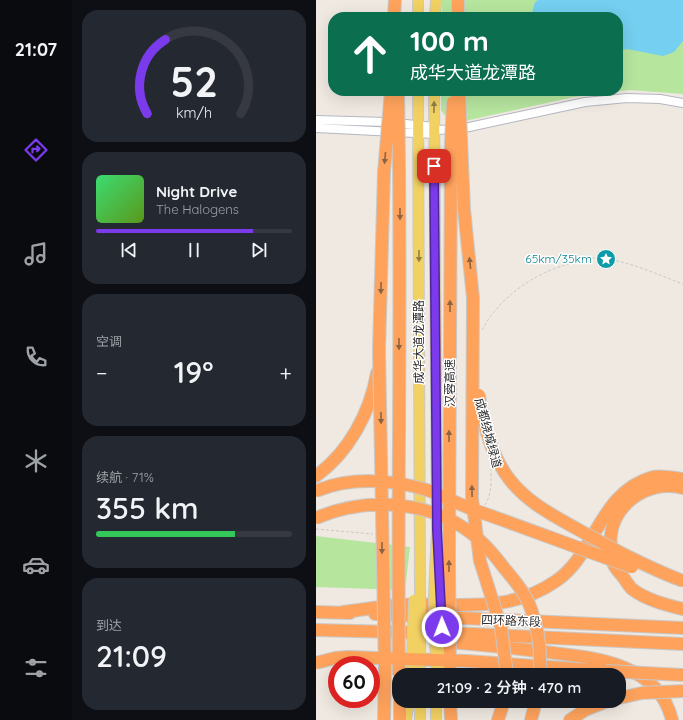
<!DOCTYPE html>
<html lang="zh">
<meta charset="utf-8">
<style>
body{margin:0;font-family:Quicksand,"Noto Sans SC",sans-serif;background:#242831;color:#f1f3f6;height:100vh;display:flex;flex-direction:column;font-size:15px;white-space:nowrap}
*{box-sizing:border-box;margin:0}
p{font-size:13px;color:#9ea1a6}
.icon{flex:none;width:22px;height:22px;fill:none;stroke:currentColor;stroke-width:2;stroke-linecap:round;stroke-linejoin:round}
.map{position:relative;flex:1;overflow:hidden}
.panel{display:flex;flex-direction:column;gap:10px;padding:10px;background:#0d0f14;width:244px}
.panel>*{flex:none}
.hud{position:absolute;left:12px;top:12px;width:295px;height:84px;border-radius:16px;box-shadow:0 4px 16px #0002;background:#0b6e4f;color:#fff;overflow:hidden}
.speed{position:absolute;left:12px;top:656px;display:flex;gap:8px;font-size:20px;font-weight:700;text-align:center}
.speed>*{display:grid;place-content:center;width:52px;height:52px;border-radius:50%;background:#171b24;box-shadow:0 4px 16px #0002;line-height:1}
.speed .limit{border:6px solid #d22;background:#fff;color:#111}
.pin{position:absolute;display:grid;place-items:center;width:34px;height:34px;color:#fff;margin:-17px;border-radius:8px;box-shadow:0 2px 6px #0006}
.me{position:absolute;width:44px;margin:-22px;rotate:359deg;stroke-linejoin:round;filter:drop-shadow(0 0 3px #0008)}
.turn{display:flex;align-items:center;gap:14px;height:84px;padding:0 16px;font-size:18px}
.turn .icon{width:52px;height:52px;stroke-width:2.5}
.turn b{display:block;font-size:28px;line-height:34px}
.big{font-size:30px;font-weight:600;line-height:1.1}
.panel .tile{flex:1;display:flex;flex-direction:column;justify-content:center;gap:6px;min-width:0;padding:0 14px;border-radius:16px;background:#242831}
.panel .dial{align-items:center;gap:0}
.dial svg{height:104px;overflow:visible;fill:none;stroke:#363941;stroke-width:7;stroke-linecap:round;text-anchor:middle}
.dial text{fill:#f1f3f6;stroke:none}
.song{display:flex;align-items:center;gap:12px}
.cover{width:48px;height:48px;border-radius:6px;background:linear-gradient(135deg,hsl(140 70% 55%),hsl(90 70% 35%))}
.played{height:4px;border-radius:2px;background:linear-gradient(90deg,#7c3aed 80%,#363941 80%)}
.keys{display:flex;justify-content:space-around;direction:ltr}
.heat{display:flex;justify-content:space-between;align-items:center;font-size:22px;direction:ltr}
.charge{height:6px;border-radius:3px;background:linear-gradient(90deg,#34c759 71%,#363941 0)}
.trip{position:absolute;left:76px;top:668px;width:234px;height:40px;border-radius:16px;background:#171b24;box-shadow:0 4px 16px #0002;font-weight:600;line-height:40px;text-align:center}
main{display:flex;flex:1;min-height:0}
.tab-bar{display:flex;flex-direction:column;width:72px;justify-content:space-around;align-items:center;background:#090b0e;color:#9ea1a6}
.tab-bar .icon{width:28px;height:28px}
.tab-bar .selected{color:#7c3aed}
.tab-bar b{font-size:18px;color:#f1f3f6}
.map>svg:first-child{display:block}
.green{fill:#b6e59e}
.water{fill:#75cff0}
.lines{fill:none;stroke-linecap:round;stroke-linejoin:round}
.minor-casing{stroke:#b4b7c1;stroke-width:10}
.major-casing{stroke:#c9c9c9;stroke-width:12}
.highway-casing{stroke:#c9c9c9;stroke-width:14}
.path{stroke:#c9c9c9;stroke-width:1;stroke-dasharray:3 2;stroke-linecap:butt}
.minor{stroke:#fff;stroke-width:8}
.major{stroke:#f2d163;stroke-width:10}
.highway{stroke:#ffa35c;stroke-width:12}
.major-bridge-casing{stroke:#c9c9c9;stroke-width:12;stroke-linecap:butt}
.highway-bridge-casing{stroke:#c9c9c9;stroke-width:14;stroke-linecap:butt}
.major-bridge{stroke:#f2d163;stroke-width:10}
.highway-bridge{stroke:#ffa35c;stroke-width:12}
.oneway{fill:#908048}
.oneway2{fill:#8c6343}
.route-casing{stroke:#51269a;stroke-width:10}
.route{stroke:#7c3aed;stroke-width:7}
.labels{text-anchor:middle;stroke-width:3;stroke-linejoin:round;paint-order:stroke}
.culture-label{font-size:12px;fill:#0d838f;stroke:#fff;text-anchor:end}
.street-label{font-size:12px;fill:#2e2e2e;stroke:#fff}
</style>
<main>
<nav class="tab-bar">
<b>21:07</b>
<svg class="icon selected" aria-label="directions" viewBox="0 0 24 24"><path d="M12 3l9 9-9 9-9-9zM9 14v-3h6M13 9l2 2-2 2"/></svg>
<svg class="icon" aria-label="music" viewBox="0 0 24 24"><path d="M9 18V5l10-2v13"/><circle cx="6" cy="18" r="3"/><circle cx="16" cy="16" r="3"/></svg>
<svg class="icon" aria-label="phone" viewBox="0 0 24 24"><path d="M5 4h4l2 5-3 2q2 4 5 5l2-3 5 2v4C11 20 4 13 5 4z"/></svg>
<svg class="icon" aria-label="climate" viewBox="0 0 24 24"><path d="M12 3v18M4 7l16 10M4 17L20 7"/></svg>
<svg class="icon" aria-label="car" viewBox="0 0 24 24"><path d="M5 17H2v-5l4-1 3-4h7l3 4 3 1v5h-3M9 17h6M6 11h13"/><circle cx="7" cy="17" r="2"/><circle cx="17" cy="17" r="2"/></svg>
<svg class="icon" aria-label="filters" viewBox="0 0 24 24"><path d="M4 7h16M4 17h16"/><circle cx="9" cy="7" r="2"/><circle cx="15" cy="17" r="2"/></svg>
</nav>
<section class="panel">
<div class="tile dial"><svg viewBox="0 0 100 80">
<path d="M14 69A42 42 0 1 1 86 69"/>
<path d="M14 69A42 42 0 0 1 28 12" stroke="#7c3aed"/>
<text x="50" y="56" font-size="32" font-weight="700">52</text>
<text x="50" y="72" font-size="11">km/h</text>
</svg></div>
<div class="tile">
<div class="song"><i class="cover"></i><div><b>Night Drive</b><p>The Halogens</p></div></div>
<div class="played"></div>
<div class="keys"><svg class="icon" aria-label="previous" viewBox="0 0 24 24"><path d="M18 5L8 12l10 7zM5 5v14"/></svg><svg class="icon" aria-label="pause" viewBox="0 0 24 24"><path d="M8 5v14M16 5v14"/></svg><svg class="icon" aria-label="next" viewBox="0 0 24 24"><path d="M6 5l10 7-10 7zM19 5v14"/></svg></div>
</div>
<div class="tile"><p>空调</p>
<div class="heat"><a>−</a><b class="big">19°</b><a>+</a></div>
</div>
<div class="tile"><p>续航 · 71%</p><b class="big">355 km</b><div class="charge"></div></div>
<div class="tile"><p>到达</p><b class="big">21:09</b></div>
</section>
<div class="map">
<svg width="367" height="720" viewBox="0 0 367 720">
<rect width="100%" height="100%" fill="#efe9e1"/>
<path class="green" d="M126,0h241v94l-53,-4 -56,7 -105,23 -20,1 -8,-11v-19h177v-74h-176z
M0,536l94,11 -5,43 -89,-3z"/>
<path class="water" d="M222,0h145v41l-9,11 -11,4 -36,-7 -9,2v-34h-87l4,-15z"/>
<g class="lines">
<g class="minor-casing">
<path id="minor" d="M0,120l71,2 47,5
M0,128l118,6
M118,130l26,-1 125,-27 42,-4 33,1 23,4"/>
</g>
<g class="major-casing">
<path id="major" d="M102,0v17
M119,17l1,-17
M102,91l2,503
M118,594l3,-64 -3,-439
M95,675l1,-13
M104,675v-13
M104,701v19
M90,720l3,-19
M120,720v-19"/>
</g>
<g class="highway-casing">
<path id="highway" d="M78,17l1,-17
M142,17v-17
M0,476c33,-24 54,-63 61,-103
M367,488c-36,-10 -77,20 -72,59 0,5 0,13 3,18 2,4 6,8 9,12 3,4 6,9 9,12 14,11 35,16 51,20
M0,612l34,1
M27,612c19,-2 38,-6 57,-7 55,-3 107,10 156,-24 40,-27 43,-89 97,-104 8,-2 22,1 30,2
M59,614l308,14
M0,630l157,4 210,10
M124,641c32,3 65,6 97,10 50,6 121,9 135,69
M151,661l139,10
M84,701v19
M134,701l1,19
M182,720l6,-19
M215,720l5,-19
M254,720l15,-10 23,-9"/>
</g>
<path class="path" d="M166,330c19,-36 60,-62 99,-69 6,-1 12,-4 18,-3 30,3 57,16 84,26
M169,505c7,-11 6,-24 6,-36
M0,529l57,5"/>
<use href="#minor" class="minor"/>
<use href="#major" class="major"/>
<use href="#highway" class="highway"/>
<g class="major-bridge-casing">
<path id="major-bridge" d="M118,594l2,73
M125,598l2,73
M96,662l2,-62
M104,662v-68"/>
</g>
<g class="highway-bridge-casing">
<path id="highway-bridge" d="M143,91l5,118 9,89 -1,200 8,63 21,66 6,48
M82,94c4,194 -1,387 1,581
M163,395c4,29 13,62 31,85 18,23 44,36 69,50 34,19 67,37 104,51
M0,491c34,-14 76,-12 111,-1 17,6 33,15 50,21 52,18 103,38 155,56
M0,518c52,-22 116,-18 160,19 11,9 20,20 29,32 10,12 21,25 26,40 8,21 10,44 9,66
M0,663l19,-5 13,-1 119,4
M290,671l77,4
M134,675l-1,-114 2,-418 2,-41
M303,698l23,-5 41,-2
M68,720l1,-50 -6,-320 5,-178 7,-81"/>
</g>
<use href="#major-bridge" class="major-bridge"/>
<use href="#highway-bridge" class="highway-bridge"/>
</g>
<defs><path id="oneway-solid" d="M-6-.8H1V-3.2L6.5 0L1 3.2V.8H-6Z"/></defs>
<g class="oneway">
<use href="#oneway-solid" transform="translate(118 107) rotate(-89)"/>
<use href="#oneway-solid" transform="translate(103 256) rotate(90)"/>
</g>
<g class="oneway2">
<use href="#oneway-solid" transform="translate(69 158) rotate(95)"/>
<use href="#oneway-solid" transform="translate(84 214) rotate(90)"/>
<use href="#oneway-solid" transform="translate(154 263) rotate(-96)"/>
<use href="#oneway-solid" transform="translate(65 288) rotate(91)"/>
<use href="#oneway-solid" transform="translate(134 306) rotate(-90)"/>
<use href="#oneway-solid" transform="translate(83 344) rotate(90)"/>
<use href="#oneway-solid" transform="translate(65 418) rotate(89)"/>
<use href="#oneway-solid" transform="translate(133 436) rotate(-90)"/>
<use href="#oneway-solid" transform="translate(156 491) rotate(-91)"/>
<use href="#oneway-solid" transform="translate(66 548) rotate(90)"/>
<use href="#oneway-solid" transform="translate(133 566) rotate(-90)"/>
</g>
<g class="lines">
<g class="route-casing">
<path id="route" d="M118,166l3,364 5,97"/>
</g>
<use href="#route" class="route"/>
</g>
<defs>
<g id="sight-disc" transform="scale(1)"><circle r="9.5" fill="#0f9aa8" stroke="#fff"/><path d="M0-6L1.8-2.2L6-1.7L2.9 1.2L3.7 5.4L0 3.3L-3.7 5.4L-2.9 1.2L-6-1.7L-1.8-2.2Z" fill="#fff"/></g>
</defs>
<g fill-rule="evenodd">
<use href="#sight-disc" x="290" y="259"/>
</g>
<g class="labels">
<g class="culture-label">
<text x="276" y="263">65km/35km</text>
</g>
<g class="street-label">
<text transform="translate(103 342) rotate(-90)" y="4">成华大道龙潭路</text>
<text transform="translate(134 383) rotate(-90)" y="4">汉蓉高速</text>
<text transform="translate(172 433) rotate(75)" y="4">成都绕城绿道</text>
<text transform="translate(195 621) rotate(2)" y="4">四环路东段</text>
</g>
</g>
</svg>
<div class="speed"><div class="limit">60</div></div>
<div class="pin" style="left:118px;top:166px;background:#d93025"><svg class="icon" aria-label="arrive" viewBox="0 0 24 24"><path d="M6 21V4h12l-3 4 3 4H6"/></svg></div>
<svg class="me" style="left:126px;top:627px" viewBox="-20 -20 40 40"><circle r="17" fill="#7c3aed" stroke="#fff" stroke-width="3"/><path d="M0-11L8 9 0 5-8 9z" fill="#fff"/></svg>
<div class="trip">21:09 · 2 分钟 · 470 m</div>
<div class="hud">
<div class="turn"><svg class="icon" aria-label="ahead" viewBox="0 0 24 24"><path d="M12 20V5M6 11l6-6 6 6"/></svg><div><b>100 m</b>成华大道龙潭路</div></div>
</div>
</div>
</main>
